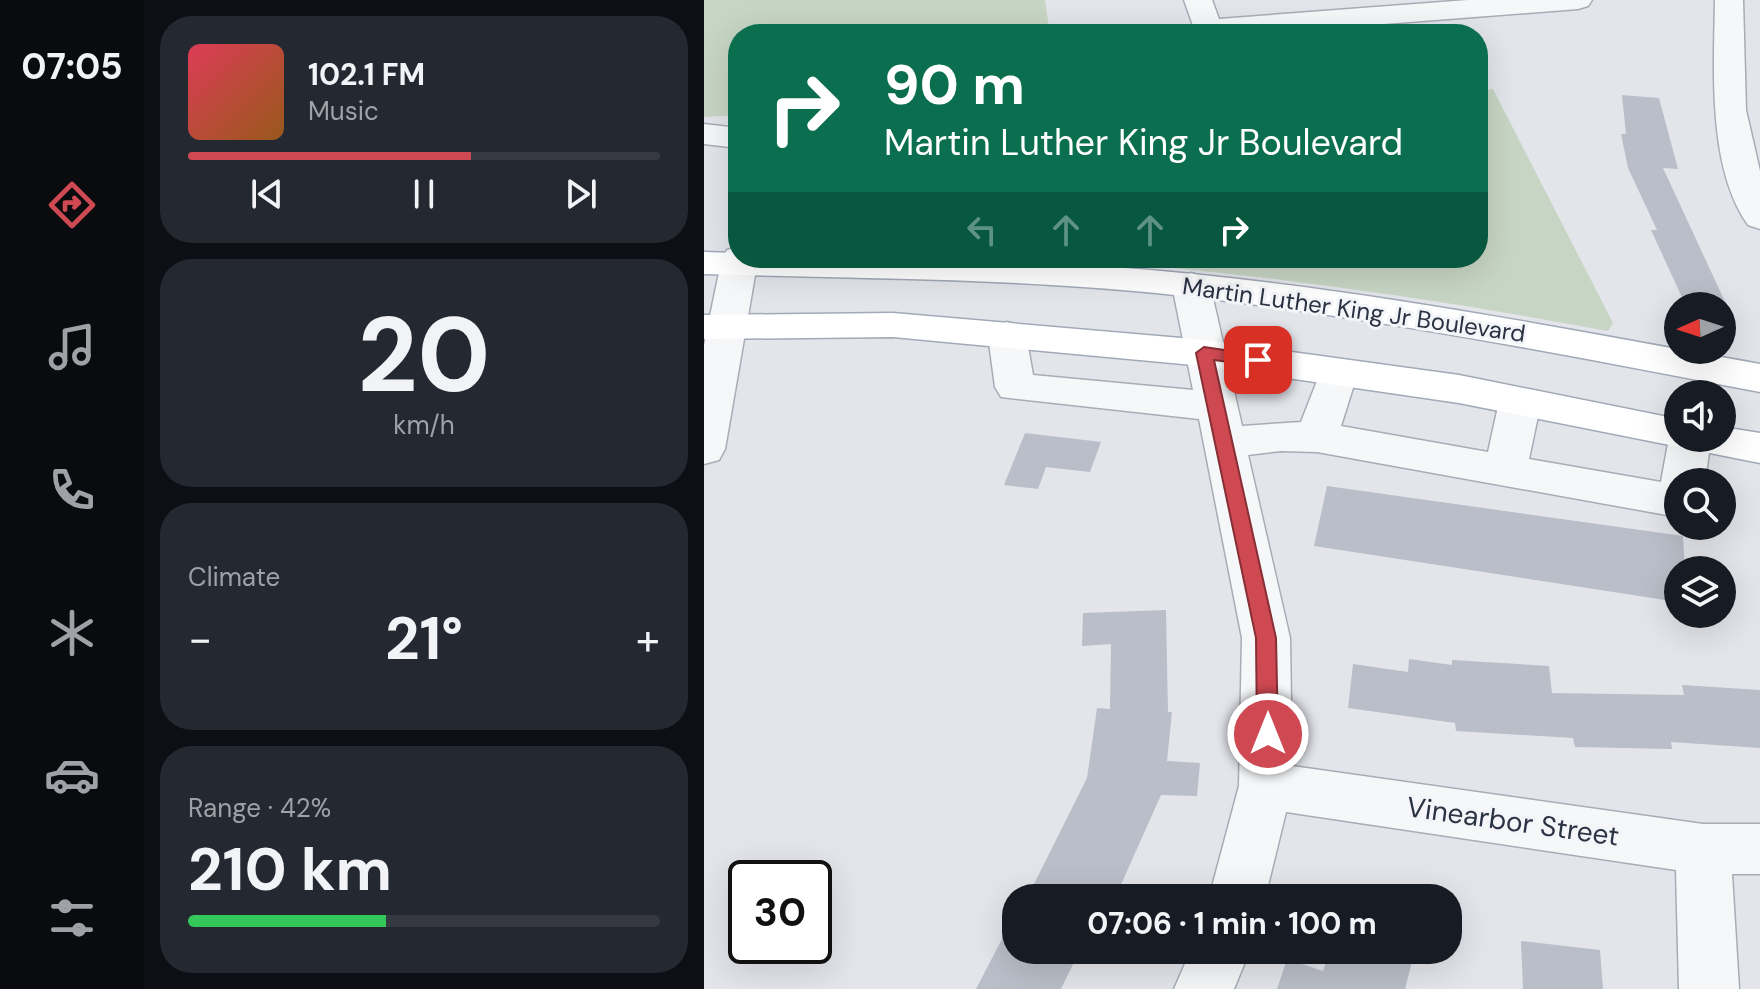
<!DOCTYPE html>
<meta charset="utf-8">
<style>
body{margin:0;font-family:"DM Sans",sans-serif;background:#242831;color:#f1f3f6;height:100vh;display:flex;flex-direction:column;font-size:30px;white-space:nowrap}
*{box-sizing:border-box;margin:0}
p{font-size:26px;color:#9ea1a6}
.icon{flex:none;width:44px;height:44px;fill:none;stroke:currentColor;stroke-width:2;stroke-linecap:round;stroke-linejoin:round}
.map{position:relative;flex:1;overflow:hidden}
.drawer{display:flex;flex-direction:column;gap:16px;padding:16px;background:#0d0f14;width:560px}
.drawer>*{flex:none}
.top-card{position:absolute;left:24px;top:24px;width:760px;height:244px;border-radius:32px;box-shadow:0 8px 32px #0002;background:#0b6e4f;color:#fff;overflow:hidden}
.needle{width:52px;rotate:267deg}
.fabs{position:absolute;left:960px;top:292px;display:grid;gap:16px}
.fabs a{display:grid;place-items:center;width:72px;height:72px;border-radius:50%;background:#171b24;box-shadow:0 8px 32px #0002;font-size:40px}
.speed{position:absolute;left:24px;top:860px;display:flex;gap:16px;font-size:40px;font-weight:700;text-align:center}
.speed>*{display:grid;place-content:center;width:104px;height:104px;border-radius:50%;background:#171b24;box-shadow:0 8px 32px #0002;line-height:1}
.speed .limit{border:4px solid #111;border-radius:12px;background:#fff;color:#111}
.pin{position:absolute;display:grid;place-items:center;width:68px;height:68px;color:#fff;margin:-34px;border-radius:16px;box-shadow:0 4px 12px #0006}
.me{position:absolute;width:88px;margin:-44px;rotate:0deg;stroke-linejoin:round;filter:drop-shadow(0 0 6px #0008)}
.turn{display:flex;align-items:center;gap:28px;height:168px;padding:0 24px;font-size:36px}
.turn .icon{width:104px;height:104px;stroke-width:2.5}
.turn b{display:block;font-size:56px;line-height:68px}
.lanes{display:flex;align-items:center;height:76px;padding:0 24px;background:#0003;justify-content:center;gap:40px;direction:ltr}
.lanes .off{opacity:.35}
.big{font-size:60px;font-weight:700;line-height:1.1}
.drawer .widget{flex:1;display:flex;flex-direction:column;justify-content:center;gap:12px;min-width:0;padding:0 28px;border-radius:32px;background:#242831}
.drawer .dial{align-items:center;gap:0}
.dial b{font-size:104px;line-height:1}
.song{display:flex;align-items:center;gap:24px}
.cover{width:96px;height:96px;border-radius:12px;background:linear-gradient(135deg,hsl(350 70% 55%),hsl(30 70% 35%))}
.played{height:8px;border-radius:4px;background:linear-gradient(90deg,#cf4952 60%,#363941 60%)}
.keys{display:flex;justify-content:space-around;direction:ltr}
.heat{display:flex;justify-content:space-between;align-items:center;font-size:44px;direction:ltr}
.charge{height:12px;border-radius:6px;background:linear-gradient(90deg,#34c759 42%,#363941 0)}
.trip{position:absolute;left:298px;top:884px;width:460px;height:80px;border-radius:32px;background:#171b24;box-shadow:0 8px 32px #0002;font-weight:700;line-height:80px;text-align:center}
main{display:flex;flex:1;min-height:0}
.menu{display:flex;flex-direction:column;width:144px;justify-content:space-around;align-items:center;background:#090b0e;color:#9ea1a6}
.menu .icon{width:56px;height:56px}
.menu .on{color:#cf4952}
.menu b{font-size:36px;color:#f1f3f6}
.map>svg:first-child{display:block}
.green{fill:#c7d5c4}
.building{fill:#babec8}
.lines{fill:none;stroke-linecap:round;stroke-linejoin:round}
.minor-casing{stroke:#a8acb5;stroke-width:3}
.major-casing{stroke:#a2a9b7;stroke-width:3}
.minor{fill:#f6f7f9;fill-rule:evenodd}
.major{fill:#fff;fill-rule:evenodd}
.route{fill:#cf4952;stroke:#872f35;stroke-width:2}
.labels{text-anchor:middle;stroke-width:6;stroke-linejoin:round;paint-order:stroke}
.street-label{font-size:24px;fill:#2a3243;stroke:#f3f5f8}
.near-street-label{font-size:28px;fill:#2a3243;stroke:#f3f5f8}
</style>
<main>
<nav class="menu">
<b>07:05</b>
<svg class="icon on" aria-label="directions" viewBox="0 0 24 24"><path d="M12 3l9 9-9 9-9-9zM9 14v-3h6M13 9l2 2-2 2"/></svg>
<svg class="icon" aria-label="music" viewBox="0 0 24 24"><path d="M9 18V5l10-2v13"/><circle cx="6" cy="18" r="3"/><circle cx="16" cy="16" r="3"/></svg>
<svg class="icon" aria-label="phone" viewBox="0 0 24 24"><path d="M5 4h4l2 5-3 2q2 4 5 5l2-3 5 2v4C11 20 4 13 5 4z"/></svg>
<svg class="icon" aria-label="climate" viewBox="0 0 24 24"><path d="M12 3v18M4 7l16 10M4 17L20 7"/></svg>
<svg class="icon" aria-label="car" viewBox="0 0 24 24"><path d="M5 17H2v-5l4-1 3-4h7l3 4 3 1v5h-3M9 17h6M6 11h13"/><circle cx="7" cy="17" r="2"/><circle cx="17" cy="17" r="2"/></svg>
<svg class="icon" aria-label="filters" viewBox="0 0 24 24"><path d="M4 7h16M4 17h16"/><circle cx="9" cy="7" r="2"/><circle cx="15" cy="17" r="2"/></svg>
</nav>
<section class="drawer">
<div class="widget">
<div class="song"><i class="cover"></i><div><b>102.1 FM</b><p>Music</p></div></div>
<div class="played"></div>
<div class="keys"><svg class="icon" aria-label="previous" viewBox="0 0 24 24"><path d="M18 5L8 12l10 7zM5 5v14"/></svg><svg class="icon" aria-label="pause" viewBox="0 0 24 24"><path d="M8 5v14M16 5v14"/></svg><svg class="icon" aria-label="next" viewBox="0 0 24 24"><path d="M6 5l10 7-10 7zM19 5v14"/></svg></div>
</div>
<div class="widget dial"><b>20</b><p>km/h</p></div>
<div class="widget"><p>Climate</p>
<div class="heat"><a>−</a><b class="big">21°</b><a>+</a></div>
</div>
<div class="widget"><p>Range · 42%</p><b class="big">210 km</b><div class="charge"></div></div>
</section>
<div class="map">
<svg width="1056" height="989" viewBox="0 0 1056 989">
<rect width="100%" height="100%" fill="#e3e5eb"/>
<path class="green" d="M0,0h341l5,34h-312v81l-34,2z
M789,89l120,234 -5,8c-181,-34 -362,-59 -546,-73h416v-168z"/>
<path class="building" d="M918,95l37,3 19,71 -15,-1 64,138h-41l-35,-76h6l-29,-62 -7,-34h5z
M321,433l76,9 -11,30 -44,-5 -8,22 -34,-4z
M623,486l356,50 2,34h-7v32l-364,-56z
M462,610l2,102h4l-5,49 33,2 -3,33 -36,-1 -46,103h-88l60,-120 10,-70 13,1 1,-65 -29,2 1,-33z
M705,659l43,6v-5l97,6 3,27 132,2 -2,-10 78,5v58l-89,-6 1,7 -97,-2 -2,-9 -117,-7 -1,-8 -107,-15 5,-44 55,8z
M312,912v38h64l-19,39h-85z
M817,941l79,9 3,39h-80z
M626,950h85l-10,39h-128l10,-30 36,12z"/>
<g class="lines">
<g class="minor-casing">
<path id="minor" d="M480,0h28l7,19 249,-19h124l-4,6 -10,3 -323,25h-59z
M1011,0h28l3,110 14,61v58l-12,-4c-41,-58 -34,-157 -33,-225z
M0,124l34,4v20l-34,-4z
M34,247v11h20l-33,191 -6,11 -15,4v-119l18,-87 5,-8z
M487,273l13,4 6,8 32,141 59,-4 23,-59 14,-4 14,4 6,9 -17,54 147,26 11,-50 6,-10 15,-4 15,4 6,10 -12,57 132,23 8,-44 6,-10 3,-1v11h33l-6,44h-27v35l-361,-65 -36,-1 -33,4 42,183 2,128 411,58h57v50h-28l7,115h-60l-3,-119 -390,-58 -21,86h-56l30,-112 3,-148 -43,-219 -198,-22 -6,-10 -7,-52 5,-9 14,-4 14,4 5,9 7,40 160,15 -21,-105 6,-8z
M487,950h59l-16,39h-60z"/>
</g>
<g class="major-casing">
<path id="major" d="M0,252l34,1v5c151,0 303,0 454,16 191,19 380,56 568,90v28c-188,-36 -376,-73 -567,-95 -162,-19 -326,-18 -489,-23z
M189,313l311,27 255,35 219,44v19h44v-11l38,6v30l-301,-60 -255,-37 -311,-29 -189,2v-24z"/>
</g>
<use href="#minor" class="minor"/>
<use href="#major" class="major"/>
</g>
<path class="route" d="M500,347l54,8 8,5 -8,6 -44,-6 62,278 2,96 -3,6 -7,3 -8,-3 -3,-6 -1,-96 -60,-285z"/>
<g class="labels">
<g class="street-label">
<text transform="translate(650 310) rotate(8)" y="8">Martin Luther King Jr Boulevard</text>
</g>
<g class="near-street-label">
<text transform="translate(809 821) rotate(8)" y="10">Vinearbor Street</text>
</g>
</g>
</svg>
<div class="fabs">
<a><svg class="needle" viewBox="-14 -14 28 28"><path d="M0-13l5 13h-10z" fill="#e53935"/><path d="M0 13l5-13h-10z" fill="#9ea1a6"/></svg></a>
<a><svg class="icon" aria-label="sound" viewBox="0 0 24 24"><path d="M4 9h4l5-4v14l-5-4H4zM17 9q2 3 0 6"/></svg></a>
<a><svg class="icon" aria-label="search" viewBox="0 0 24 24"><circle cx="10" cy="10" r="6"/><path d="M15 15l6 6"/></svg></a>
<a><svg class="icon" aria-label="layers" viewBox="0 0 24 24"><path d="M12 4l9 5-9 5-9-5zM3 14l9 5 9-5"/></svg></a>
</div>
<div class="speed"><div class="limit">30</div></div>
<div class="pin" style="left:554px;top:360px;background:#d93025"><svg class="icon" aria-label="arrive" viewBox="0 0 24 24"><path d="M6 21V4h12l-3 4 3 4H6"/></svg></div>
<svg class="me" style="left:564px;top:734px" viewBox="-20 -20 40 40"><circle r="17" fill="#cf4952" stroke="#fff" stroke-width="3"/><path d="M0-11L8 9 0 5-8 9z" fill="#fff"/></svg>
<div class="trip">07:06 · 1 min · 100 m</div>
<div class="top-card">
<div class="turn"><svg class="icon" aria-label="right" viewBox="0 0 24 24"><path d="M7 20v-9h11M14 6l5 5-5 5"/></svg><div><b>90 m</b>Martin Luther King Jr Boulevard</div></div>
<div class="lanes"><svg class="icon off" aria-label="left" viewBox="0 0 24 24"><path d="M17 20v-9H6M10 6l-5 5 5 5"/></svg><svg class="icon off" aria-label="ahead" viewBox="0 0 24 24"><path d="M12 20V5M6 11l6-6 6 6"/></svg><svg class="icon off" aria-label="ahead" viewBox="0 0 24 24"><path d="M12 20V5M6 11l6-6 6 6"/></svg><svg class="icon" aria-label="right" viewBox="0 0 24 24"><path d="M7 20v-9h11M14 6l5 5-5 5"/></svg></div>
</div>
</div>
</main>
